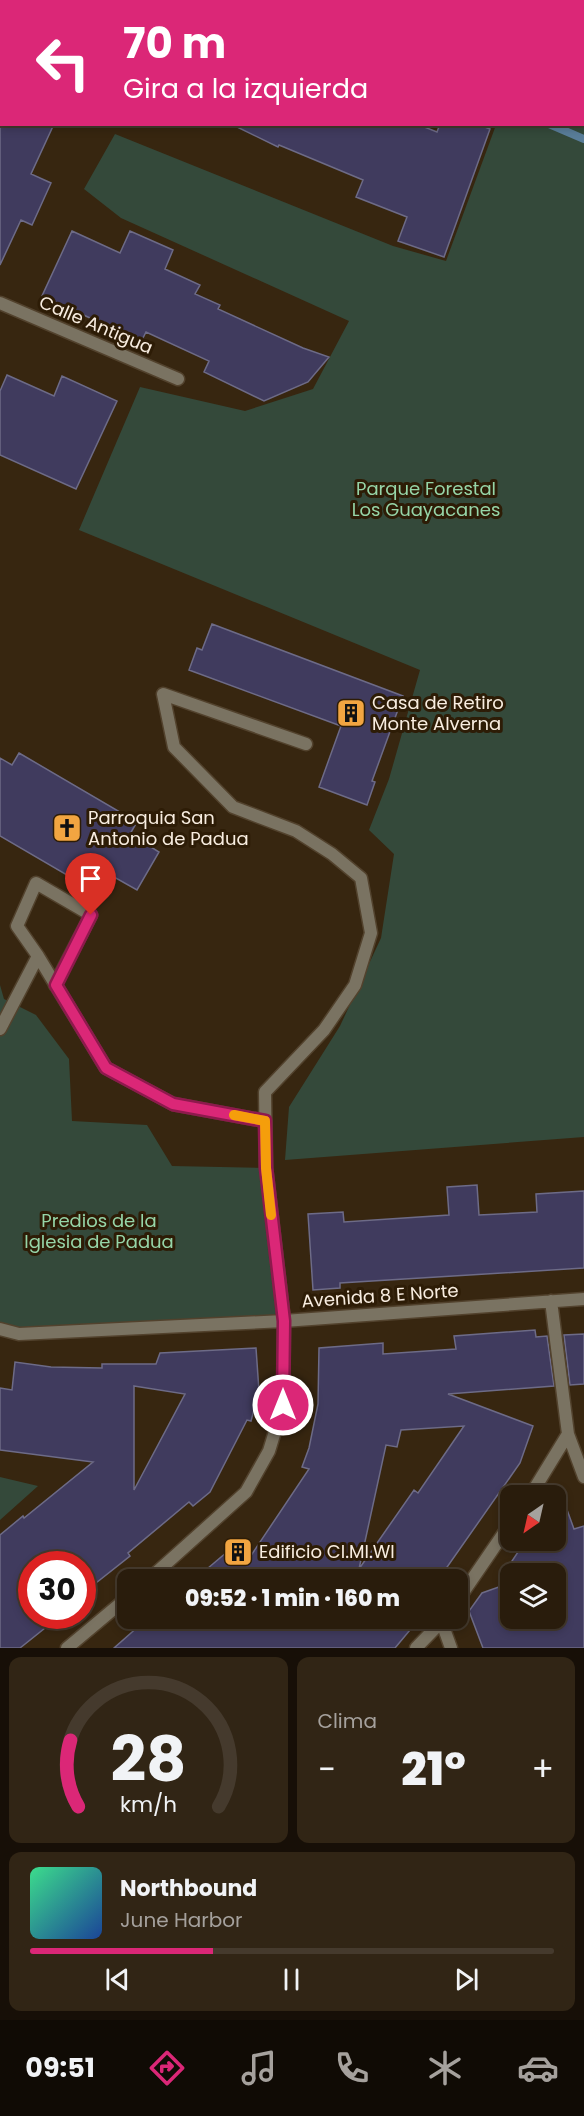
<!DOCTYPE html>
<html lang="es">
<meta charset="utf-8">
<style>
body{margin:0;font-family:Poppins,sans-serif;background:#312515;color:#f1f3f6;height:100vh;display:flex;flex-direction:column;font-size:22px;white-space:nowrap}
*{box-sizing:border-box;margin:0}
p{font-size:20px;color:#a5a19d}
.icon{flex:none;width:33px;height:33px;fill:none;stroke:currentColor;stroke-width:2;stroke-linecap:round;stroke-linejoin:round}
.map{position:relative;height:1648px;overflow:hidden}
.panel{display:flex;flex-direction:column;gap:9px;padding:9px;background:#170f07;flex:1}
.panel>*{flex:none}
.hud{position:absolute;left:0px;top:0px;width:585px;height:126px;box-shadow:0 3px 9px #0003,0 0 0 2px #453a2d;background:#db2777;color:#fff;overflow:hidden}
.needle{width:39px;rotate:214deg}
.controls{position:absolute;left:500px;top:1485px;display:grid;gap:12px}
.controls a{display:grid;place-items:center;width:66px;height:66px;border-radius:12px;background:#291c0c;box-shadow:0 3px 9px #0003,0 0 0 2px #453a2d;font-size:30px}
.speed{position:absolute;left:18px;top:1551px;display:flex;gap:12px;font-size:30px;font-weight:700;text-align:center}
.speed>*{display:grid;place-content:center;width:78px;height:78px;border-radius:50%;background:#291c0c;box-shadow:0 3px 9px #0003,0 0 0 2px #453a2d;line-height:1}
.speed .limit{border:9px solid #d22;background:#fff;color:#111}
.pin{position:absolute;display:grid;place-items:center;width:51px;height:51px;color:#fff;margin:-62px -26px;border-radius:50% 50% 50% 0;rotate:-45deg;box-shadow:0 0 6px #0007}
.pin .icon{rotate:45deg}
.me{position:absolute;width:66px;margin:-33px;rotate:0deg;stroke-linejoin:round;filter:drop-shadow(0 0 4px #0008)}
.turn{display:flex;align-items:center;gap:21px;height:126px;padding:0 24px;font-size:27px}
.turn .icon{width:78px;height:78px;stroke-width:2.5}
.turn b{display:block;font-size:42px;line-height:51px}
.big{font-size:45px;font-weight:800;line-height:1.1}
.panel .card{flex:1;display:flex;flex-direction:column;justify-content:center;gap:9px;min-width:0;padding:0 21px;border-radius:12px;background:#312515}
.panel .dial{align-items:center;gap:0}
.dial svg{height:156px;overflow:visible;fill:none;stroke:#453a2d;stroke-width:7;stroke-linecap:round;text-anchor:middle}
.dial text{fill:#f1f3f6;stroke:none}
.song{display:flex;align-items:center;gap:18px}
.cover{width:72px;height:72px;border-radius:9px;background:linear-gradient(135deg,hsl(150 70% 55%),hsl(220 70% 35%))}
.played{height:6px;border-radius:3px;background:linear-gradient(90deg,#db2777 35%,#453a2d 35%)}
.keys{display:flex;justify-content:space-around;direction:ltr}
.heat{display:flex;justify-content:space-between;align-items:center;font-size:33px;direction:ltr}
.panel .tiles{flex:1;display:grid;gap:9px;grid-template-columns:1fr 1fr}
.card:last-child{grid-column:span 2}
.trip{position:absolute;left:117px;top:1569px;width:351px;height:60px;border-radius:12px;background:#291c0c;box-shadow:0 3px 9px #0003,0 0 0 2px #453a2d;font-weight:800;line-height:60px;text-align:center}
.tabs{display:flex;height:96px;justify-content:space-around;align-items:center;background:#100b05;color:#a5a19d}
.tabs .icon{width:42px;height:42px}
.tabs .on{color:#db2777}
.tabs b{font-size:27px;color:#f1f3f6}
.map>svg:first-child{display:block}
.green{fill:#34493a}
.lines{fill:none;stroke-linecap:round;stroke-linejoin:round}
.stream{stroke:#597d99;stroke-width:8}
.building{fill:#403b5e;stroke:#6d6b87;stroke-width:1.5;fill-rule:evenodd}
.lane-casing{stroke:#52422d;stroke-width:15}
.street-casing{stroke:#52422d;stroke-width:15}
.lane{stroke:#7a7362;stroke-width:12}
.street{stroke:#7a7362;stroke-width:12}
.route-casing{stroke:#8e194d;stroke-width:15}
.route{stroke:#db2777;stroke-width:10}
.slow{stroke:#f59e0b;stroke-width:10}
.labels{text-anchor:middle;stroke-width:6;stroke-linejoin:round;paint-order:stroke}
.street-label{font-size:18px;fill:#f8ede0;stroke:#2d1c06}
.park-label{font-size:18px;fill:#96d5a8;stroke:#2d1c06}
.poi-label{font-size:18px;fill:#f8ede0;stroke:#2d1c06;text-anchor:start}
</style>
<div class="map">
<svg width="584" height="1648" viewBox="0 0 584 1648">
<rect width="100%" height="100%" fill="#372610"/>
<path class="green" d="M577,124l7,4v1009l-299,23 4,-53 51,-81 41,-88 13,-84 -25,-24 20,-51 31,-109 -341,-140 61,-143 105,24 68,-22 36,-68 -228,-103 -37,-29 31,-55 278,112 53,15 50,-136z
M0,985l4,14 32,16 33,44 3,62 75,4 25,41 94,2 18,153 -284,8z
M0,1477l38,9 -38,34z"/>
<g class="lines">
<path class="stream" d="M549,124l35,15"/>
</g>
<path class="building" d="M0,124h54l-23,50 20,9 -19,42 -11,-5 -21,45z
M231,124h186l20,8 3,-8h37l13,5 -46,128 -46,-16 9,-24 -51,-20 7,-17 -84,-35 -1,2z
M72,231l48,22 10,-22 43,19 -8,19 35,16 -5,9 25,11 -2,4 85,39 26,9 -21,25 -44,19 -60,-29 5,-11 -63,-29 -7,14 -51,-23 2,-5 -48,-22z
M7,375l47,21 8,-20 55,25 -41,88 -76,-34v-64z
M212,624l191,72 -31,85 3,1 -8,23 -48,-18 22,-61 -152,-56 8,-22 5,2z
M19,753l118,69 -7,12 29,18 -22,38 -30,-17 -11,19 -96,-56v-78l12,7z
M477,1185l2,30 58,-3 -1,-18 48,-3v77l-244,15v5l-27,2 -5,-76 35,-2 1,10 105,-7 -2,-28z
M535,1330l1,7 11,-1 7,50 -106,8 85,32 -13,37 -82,117h-244l46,-39 12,13 57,-85 -7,-2 7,-19 9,-44 1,-56 64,-5v11l73,-5 -2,-13zM464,1426l-46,67 -4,-3 -55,79 27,-124 11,2 4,-17z
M584,1334v50l-14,1 -6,-50z
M256,1348l3,43 -8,30 -4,-1 -37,72 -17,14 -4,-4 -61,51 2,3 -48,38v-30h-50v52h28l-40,32h-20v-113l23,-19 1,2 69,-56 -93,-12v-62l12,2 3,-28 36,5 51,1v-4h54l4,-11zM134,1386l51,8 -51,96z
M558,1485l16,44 10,-3v122h-101l-14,-37 13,-18 28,-10v35h45v-44h-34l-9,-13 14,-21h29v-54z
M148,1618h272l-25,30h-281z"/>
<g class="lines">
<g class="lane-casing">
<path id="lane" d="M38,956l-21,-30 19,-43 55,32 -36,70
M0,1029l38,-73 68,112 67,36 92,17
M284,1321l-18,-153 -1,-76 59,-62 31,-45 16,-52 -10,-55 -29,-24 -36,-23 -63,-24 -59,-60 -11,-53 143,50"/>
</g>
<g class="street-casing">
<path id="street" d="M255,0l3,2
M0,303l178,76
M0,1329l19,5 265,-13 300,-22
M568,1434l16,43
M530,1496l38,-62 -17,-133
M148,1580l98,-88 23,-41 14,-46 1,-84
M458,1600l52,-76
M442,1623l9,25
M67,1648l61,-51
M416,1648l29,-30"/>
</g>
<use href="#lane" class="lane"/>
<use href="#street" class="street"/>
</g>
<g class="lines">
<g class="route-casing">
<path id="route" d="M91,915l-35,70 50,83 67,36 92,17 1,47 18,153 -1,84"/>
</g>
<use href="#route" class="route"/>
<path class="slow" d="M234,1115l31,6 1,47 5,47"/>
</g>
<defs>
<g id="building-square" transform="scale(1.5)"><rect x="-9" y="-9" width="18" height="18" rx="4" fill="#f2a541" stroke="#2d1c06"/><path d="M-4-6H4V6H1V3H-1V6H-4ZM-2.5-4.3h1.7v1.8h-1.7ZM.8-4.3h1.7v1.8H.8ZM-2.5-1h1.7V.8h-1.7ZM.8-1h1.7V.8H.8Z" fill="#111"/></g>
<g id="church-square" transform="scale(1.5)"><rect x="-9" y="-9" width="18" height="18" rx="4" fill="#f2a541" stroke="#2d1c06"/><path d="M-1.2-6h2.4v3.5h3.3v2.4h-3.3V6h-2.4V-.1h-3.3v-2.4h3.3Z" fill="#111"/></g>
</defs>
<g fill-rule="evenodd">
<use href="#building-square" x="351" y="713"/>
<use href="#church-square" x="67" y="828"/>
<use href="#building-square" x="238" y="1552"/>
</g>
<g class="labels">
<g class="street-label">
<text transform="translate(96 325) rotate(23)" y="6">Calle Antigua</text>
<text transform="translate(380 1296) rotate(-4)" y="6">Avenida 8 E Norte</text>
</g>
<g class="park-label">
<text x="426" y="495">Parque Forestal<tspan x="426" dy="21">Los Guayacanes</tspan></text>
<text x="99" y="1227">Predios de la<tspan x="99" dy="21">Iglesia de Padua</tspan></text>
</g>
<g class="poi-label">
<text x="372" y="709">Casa de Retiro<tspan x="372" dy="21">Monte Alverna</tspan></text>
<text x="88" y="824">Parroquia San<tspan x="88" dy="21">Antonio de Padua</tspan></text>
<text x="259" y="1558">Edificio CI.MI.WI</text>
</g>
</g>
</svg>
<div class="controls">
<a><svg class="needle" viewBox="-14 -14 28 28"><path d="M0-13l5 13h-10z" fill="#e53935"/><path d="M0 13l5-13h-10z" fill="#a5a19d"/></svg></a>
<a><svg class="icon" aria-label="layers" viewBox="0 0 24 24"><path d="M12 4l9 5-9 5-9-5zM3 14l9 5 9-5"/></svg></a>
</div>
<div class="speed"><div class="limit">30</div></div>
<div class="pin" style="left:91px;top:915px;background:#d93025"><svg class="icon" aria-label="arrive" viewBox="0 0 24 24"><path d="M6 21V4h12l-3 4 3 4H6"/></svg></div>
<svg class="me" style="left:283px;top:1405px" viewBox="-20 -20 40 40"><circle r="17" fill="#db2777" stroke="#fff" stroke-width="3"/><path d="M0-11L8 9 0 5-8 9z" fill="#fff"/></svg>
<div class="trip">09:52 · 1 min · 160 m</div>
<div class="hud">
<div class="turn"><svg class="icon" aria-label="left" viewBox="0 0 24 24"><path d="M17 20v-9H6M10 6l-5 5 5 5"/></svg><div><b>70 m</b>Gira a la izquierda</div></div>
</div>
</div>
<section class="panel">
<div class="tiles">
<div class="card dial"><svg viewBox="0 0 100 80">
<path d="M14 69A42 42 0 1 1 86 69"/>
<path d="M14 69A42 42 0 0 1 10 35" stroke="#db2777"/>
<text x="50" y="56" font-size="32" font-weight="700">28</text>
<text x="50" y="72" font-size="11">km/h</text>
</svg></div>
<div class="card"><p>Clima</p>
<div class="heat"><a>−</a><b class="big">21°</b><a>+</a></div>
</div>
<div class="card">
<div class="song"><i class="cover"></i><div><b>Northbound</b><p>June Harbor</p></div></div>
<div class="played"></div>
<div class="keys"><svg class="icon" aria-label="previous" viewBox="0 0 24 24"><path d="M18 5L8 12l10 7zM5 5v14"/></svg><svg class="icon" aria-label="pause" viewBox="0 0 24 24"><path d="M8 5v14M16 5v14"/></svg><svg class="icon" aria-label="next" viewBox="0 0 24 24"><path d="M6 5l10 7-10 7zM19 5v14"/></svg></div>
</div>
</div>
</section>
<nav class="tabs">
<b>09:51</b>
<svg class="icon on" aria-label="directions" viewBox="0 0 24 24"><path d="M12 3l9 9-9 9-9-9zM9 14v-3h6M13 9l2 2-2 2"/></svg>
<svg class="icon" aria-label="music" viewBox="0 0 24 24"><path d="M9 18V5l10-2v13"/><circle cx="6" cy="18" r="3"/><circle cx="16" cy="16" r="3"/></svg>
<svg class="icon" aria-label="phone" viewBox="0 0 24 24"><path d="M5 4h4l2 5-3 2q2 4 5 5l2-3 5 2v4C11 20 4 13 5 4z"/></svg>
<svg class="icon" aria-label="climate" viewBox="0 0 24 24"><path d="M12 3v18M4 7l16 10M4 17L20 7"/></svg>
<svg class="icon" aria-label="car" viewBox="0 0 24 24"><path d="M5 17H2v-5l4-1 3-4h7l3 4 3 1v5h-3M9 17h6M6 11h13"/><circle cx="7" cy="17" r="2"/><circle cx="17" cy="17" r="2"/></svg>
</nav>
